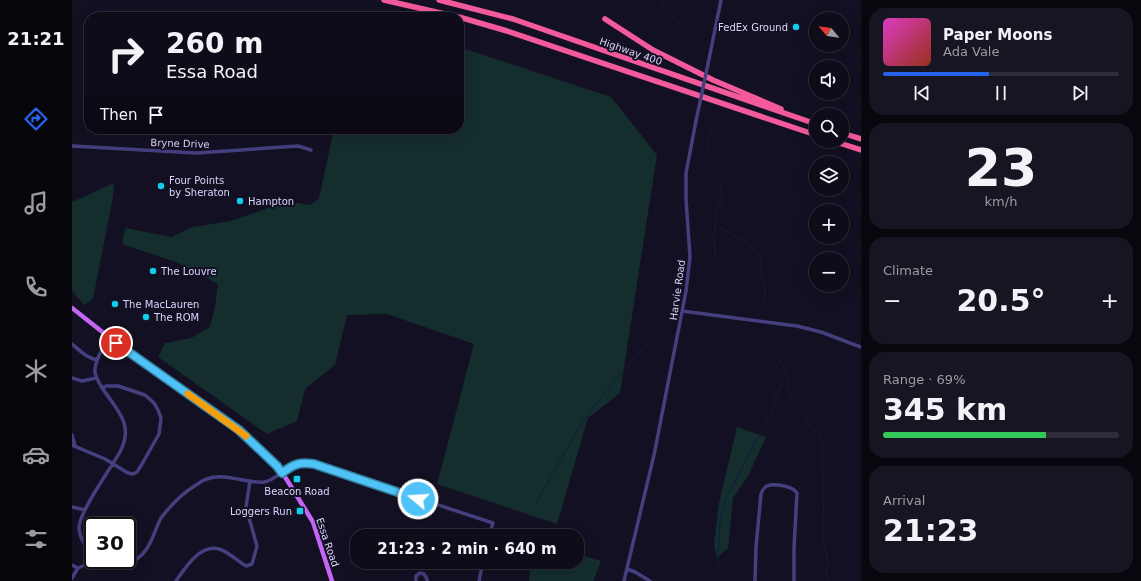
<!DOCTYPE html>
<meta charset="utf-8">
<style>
body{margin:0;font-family:"DejaVu Sans",sans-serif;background:#181523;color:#f1f3f6;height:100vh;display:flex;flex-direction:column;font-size:15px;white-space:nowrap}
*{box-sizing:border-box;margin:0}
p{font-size:13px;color:#9b9ba2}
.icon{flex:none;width:22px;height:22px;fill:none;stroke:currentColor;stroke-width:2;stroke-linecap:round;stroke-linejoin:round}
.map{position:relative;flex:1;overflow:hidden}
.drawer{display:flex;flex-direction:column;gap:8px;padding:8px;background:#08070e;width:280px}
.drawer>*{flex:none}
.top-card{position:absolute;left:12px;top:12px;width:380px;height:122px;border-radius:16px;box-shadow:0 4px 16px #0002,0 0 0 1px #2f2c39;background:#0f0c1a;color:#f1f3f6;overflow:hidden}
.needle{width:26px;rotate:299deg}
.controls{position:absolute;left:737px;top:12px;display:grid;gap:8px}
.controls a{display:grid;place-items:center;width:40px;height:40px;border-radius:50%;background:#0f0c1a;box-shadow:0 4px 16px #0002,0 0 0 1px #2f2c39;font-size:20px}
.speed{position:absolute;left:12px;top:517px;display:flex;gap:8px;font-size:20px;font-weight:700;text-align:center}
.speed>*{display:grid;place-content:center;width:52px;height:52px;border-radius:50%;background:#0f0c1a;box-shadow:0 4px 16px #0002,0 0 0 1px #2f2c39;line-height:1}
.speed .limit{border:2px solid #111;border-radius:6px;background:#fff;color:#111}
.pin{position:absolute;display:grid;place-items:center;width:34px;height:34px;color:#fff;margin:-17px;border:2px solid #fff;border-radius:50%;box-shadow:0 1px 4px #0007}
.me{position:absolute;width:44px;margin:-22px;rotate:288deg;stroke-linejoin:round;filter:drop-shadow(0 0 3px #0008)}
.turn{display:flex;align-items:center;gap:14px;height:84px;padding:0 16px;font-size:18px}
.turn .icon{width:52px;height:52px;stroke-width:2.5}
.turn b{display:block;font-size:28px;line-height:34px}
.then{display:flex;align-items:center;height:38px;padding:0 16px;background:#0003;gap:8px;font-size:15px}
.big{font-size:30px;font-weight:800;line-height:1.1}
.drawer .card{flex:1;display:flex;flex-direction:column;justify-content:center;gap:6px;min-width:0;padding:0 14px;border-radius:16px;background:#181523}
.drawer .dial{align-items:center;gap:0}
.dial b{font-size:52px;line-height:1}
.song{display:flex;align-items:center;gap:12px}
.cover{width:48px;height:48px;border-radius:6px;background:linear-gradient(135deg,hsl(310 70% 55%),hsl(10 70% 35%))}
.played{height:4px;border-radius:2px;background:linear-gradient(90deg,#2563eb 45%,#2f2c39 45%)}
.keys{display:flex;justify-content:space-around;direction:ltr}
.heat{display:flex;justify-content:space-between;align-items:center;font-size:22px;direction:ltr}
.charge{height:6px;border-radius:3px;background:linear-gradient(90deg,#34c759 69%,#2f2c39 0)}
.trip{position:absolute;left:278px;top:529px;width:234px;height:40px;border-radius:16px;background:#0f0c1a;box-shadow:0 4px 16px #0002,0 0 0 1px #2f2c39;font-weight:800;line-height:40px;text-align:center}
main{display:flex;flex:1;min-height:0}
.menu{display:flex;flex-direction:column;width:72px;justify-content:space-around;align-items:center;background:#06050a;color:#9b9ba2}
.menu .icon{width:28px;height:28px}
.menu .active{color:#2563eb}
.menu b{font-size:18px;color:#f1f3f6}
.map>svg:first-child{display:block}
.green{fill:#142d2d}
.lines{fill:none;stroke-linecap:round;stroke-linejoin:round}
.stream{stroke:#0e1d3f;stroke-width:1}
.minor{stroke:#443f7f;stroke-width:3.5}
.major{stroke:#c465f4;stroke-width:4.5}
.highway{stroke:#f35a9c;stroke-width:5.5}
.minor-bridge{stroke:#443f7f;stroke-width:3.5}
.route-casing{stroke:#337fa1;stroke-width:10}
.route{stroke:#4fc3f7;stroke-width:7}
.slow{stroke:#f59e0b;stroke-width:7}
.poi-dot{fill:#12ccec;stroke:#141023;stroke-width:1.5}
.labels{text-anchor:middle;stroke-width:4;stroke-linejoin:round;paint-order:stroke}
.poi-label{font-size:10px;fill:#dbd5fc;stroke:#141023;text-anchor:start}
.street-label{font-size:10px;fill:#dbd5fc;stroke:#141023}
</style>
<main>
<nav class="menu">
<b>21:21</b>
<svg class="icon active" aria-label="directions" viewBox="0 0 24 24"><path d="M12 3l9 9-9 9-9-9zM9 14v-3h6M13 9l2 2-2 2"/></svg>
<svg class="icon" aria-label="music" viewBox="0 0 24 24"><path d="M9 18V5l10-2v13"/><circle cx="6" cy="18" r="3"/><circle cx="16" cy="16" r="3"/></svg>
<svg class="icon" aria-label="phone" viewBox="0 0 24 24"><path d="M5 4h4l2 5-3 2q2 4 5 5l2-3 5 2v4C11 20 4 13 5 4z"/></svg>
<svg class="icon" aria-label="climate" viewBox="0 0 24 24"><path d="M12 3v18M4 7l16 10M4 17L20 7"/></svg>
<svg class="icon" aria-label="car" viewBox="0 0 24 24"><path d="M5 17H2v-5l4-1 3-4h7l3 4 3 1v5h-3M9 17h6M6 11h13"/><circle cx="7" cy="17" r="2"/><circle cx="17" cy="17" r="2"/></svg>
<svg class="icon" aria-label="filters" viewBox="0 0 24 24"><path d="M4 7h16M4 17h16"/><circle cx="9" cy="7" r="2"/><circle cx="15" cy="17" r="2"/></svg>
</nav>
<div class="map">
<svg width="789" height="581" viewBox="0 0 789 581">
<rect width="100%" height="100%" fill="#141023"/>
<path class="green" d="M387,47l152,50 46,58 -37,238 -32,25 -31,106 -120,-40 37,-140 -87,-30 -40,1 -12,50 -30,24 -8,32 -30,13 -109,-77 7,-14 26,-5 19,-11 5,-20 3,-23 -42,-22 -54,-18 3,-16 47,9 20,-10 39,-6 43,-15 23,-3 14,2 8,-7 15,-69h125z
M42,183l-1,14 -20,102 -9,6 -12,-14v-89z
M665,427l29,10 -18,39 -15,22 -5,50 -11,10 -3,-14 5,-41z
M505,554l24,7 -8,20h-64l2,-19h46z"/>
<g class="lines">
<path class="stream" d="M589,0c2,14 14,19 24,28
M637,155l-3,-13 6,-16
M643,225l30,17 16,13v11l-2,7c9,12 6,16 5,29
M635,270l9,-11c-1,-7 -2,-14 -2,-21 0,-9 3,-17 1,-26l5,-8 3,-8 -2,-4 1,-6h-2v-2l-3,1
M692,347l15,13 7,11 2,8 -2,5 5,16 11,12 10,18 7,4 3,10 2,83 -2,10 6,24 -2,14 2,6
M463,505l42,-74 16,-24 68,-80
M646,570l2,-49 6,-23 45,-86 5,-16 6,-11h3"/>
<path class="minor" d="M636,64l13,-64
M0,146l124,7 102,-7 13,4
M610,311l115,15 24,6 40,15
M0,344c8,7 15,14 25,16
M0,378l10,3 14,-3
M0,435l3,11
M0,445l33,14 23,14 5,1 4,-2 5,-8 17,-30 2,-16 -3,-8 -4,-7 -9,-8 -27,-9h-12l-4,2
M0,507l13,3
M21,556c-6,-8 -13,-16 -14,-27 -1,-16 32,-61 41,-77 15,-29 -4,-42 -19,-66 -3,-5 -7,-11 -6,-17 1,-11 8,-21 15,-31
M27,560c21,12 43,2 52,-19 4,-8 6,-16 10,-23 9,-12 22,-25 35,-33 3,-2 7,-5 11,-6 18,-7 39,5 57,3 12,-2 20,-14 32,-18 5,-2 12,-1 18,0l179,59 -4,13
M0,565l6,3
M555,569l8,3 15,9
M0,578l6,-10 7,-3 8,-9
M104,581c9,-13 24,-37 43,-32 10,3 18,12 27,17l6,-2 5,-18 -11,-39 4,-26
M344,581v-5l4,-3 4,1 3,5v2
M407,581l4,-19
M552,581l30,-126 32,-164 4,-34 -4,-58v-26l10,-52
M683,581l1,-34 5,-53c1,-3 2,-6 6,-8 7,-3 26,0 30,7l-3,55v33"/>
<path class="major" d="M0,308l38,30 129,92 38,36 10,14 26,42 19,59"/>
<path class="highway" d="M312,0l74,17
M367,0l74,19 303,105
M387,17l48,14 309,104
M533,19l48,31 60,30 68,29
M770,133l19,6
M761,141l28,9"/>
<path class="minor-bridge" d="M624,121l12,-57"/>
</g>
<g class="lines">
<g class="route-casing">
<path id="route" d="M44,343l123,87 38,36 5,7c12,-9 17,-11 32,-9l104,35"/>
</g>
<use href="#route" class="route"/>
<path class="slow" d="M116,394l58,42"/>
</g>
<g class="poi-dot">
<circle cx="724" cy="27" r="4"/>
<circle cx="89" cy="186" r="4"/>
<circle cx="168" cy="201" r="4"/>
<circle cx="81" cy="271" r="4"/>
<circle cx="43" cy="304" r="4"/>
<circle cx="74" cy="317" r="4"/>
<rect x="221" y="475" width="8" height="8" rx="2"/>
<rect x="224" y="507" width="8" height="8" rx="2"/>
</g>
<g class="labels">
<g class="poi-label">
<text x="716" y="31" text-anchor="end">FedEx Ground</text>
<text x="97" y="184">Four Points<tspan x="97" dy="12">by Sheraton</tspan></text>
<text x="176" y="205">Hampton</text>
<text x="89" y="275">The Louvre</text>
<text x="51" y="308">The MacLauren</text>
<text x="82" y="321">The ROM</text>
<text x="225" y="495" text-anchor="middle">Beacon Road</text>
<text x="220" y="515" text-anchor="end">Loggers Run</text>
</g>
<g class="street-label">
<text transform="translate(559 51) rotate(19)" y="4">Highway 400</text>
<text transform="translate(108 143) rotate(2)" y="4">Bryne Drive</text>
<text transform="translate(605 290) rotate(-82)" y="4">Harvie Road</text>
<text transform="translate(256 542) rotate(71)" y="4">Essa Road</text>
</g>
</g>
</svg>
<div class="controls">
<a><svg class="needle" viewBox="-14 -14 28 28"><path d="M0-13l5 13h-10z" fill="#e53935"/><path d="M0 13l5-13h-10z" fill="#9b9ba2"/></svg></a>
<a><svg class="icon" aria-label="sound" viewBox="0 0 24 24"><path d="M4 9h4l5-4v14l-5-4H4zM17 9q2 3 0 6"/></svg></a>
<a><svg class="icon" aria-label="search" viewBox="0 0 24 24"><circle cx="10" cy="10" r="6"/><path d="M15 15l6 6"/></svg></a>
<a><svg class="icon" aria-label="layers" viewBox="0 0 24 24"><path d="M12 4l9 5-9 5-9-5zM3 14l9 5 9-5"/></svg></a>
<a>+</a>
<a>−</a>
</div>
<div class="speed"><div class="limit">30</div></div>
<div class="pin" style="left:44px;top:343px;background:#d93025"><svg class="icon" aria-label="arrive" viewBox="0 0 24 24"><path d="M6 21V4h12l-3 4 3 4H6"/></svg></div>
<svg class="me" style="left:346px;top:499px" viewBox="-20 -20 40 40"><circle r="17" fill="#4fc3f7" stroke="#fff" stroke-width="3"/><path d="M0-11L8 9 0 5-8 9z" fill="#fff"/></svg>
<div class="trip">21:23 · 2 min · 640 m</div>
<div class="top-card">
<div class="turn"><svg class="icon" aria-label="right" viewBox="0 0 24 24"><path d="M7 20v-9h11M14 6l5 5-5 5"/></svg><div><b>260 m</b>Essa Road</div></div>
<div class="then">Then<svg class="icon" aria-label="arrive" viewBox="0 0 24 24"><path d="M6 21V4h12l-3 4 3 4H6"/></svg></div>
</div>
</div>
<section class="drawer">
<div class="card">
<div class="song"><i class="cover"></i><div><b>Paper Moons</b><p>Ada Vale</p></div></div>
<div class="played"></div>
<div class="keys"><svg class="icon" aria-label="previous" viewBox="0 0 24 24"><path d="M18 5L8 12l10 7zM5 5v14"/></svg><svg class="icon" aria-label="pause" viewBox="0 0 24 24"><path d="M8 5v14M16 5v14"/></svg><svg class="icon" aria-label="next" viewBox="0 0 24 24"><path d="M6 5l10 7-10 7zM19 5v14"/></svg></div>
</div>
<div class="card dial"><b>23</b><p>km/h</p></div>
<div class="card"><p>Climate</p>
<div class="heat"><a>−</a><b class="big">20.5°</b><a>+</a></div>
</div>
<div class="card"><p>Range · 69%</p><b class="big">345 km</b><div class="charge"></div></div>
<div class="card"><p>Arrival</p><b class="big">21:23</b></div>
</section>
</main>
